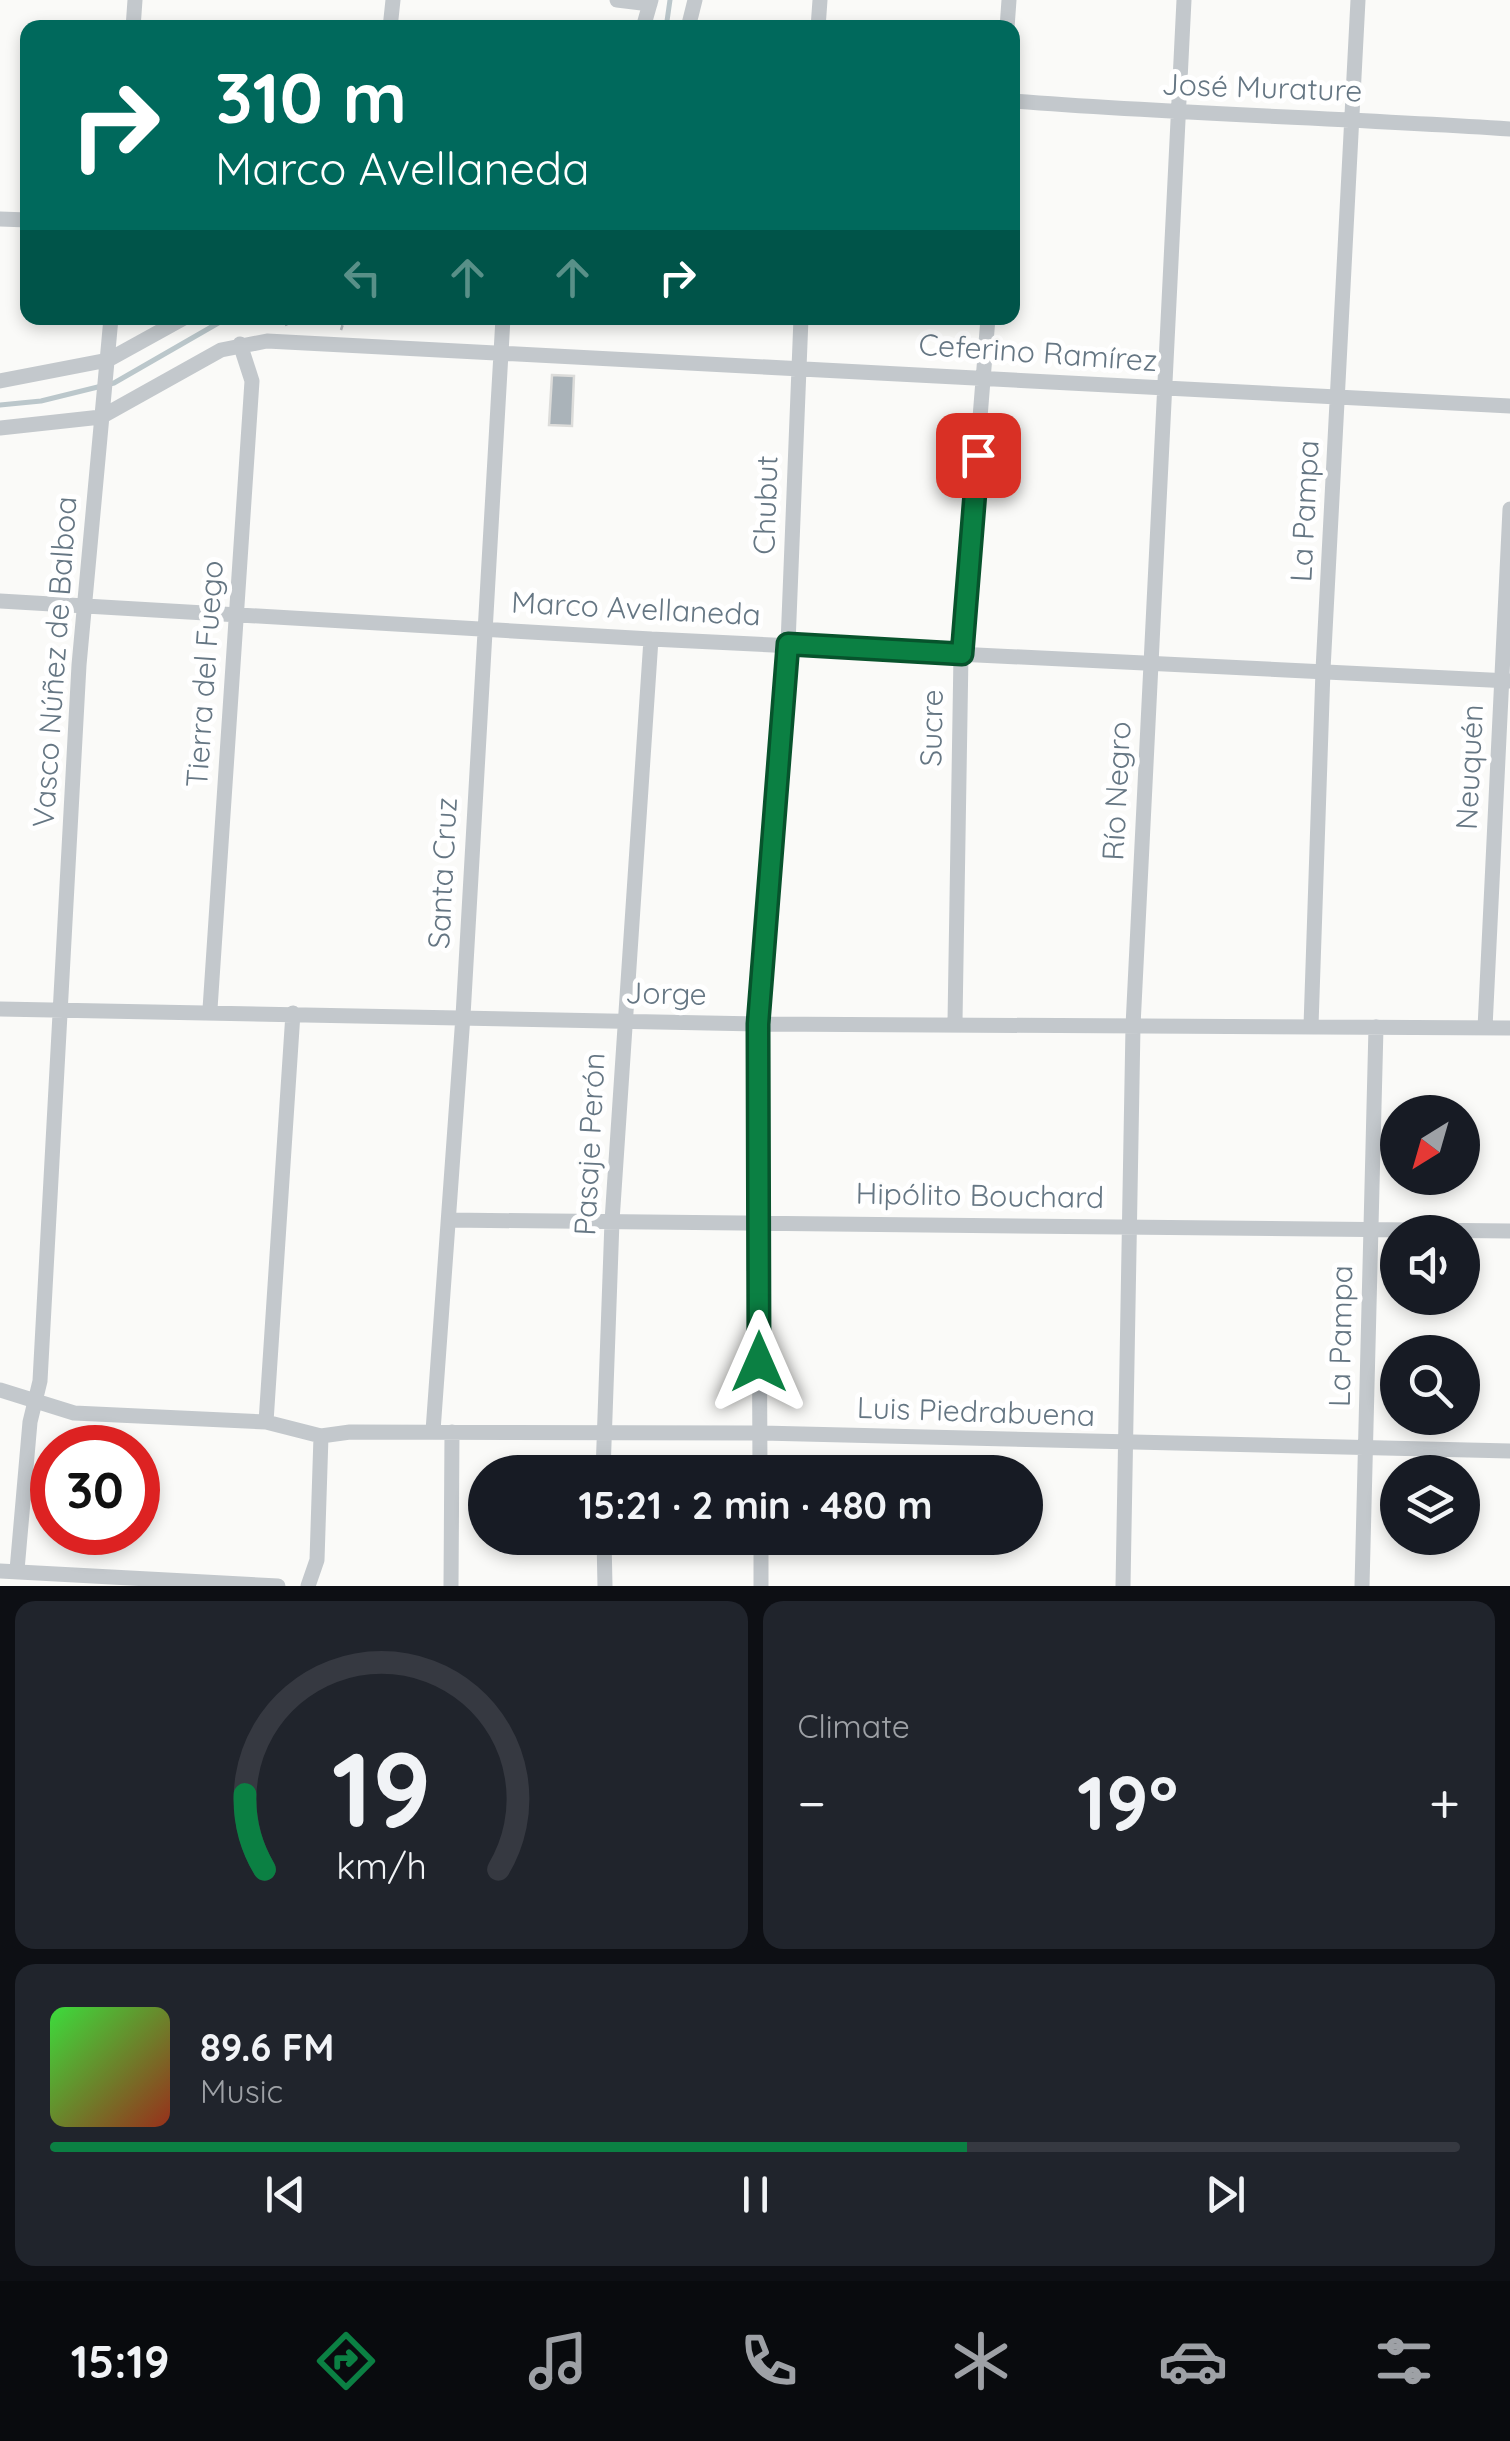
<!DOCTYPE html>
<meta charset="utf-8">
<style>
body{margin:0;font-family:Quicksand,sans-serif;background:#20242c;color:#f1f3f6;height:100vh;display:flex;flex-direction:column;font-size:38px;white-space:nowrap}
*{box-sizing:border-box;margin:0}
p{font-size:32px;color:#9ea1a6}
.icon{flex:none;width:55px;height:55px;fill:none;stroke:currentColor;stroke-width:2;stroke-linecap:round;stroke-linejoin:round}
.map{position:relative;height:1586px;overflow:hidden}
.details{display:flex;flex-direction:column;gap:15px;padding:15px;background:#0d0f14;flex:1}
.details>*{flex:none}
.top-card{position:absolute;left:20px;top:20px;width:1000px;height:305px;border-radius:20px;box-shadow:0 5px 15px #0003;background:#00695c;color:#fff;overflow:hidden}
.needle{width:65px;rotate:217deg}
.tools{position:absolute;left:1380px;top:1095px;display:grid;gap:20px}
.tools a{display:grid;place-items:center;width:100px;height:100px;border-radius:50%;background:#171b24;box-shadow:0 5px 15px #0003;font-size:50px}
.speed{position:absolute;left:30px;top:1425px;display:flex;gap:20px;font-size:50px;font-weight:700;text-align:center}
.speed>*{display:grid;place-content:center;width:130px;height:130px;border-radius:50%;background:#171b24;box-shadow:0 5px 15px #0003;line-height:1}
.speed .limit{border:15px solid #d22;background:#fff;color:#111}
.pin{position:absolute;display:grid;place-items:center;width:85px;height:85px;color:#fff;margin:-42px;border-radius:20px;box-shadow:0 5px 15px #0006}
.me{position:absolute;width:110px;margin:-55px;rotate:0deg;stroke-linejoin:round;filter:drop-shadow(0 0 8px #0008)}
.turn{display:flex;align-items:center;gap:35px;height:210px;padding:0 30px;font-size:45px}
.turn .icon{width:130px;height:130px;stroke-width:2.5}
.turn b{display:block;font-size:70px;line-height:85px}
.lanes{display:flex;align-items:center;height:95px;padding:0 30px;background:#0003;justify-content:center;gap:50px;direction:ltr}
.lanes .off{opacity:.35}
.big{font-size:75px;font-weight:700;line-height:1.1}
.details .widget{flex:1;display:flex;flex-direction:column;justify-content:center;gap:15px;min-width:0;padding:0 35px;border-radius:20px;background:#20242c}
.details .dial{align-items:center;gap:0}
.dial svg{height:260px;overflow:visible;fill:none;stroke:#363941;stroke-width:7;stroke-linecap:round;text-anchor:middle}
.dial text{fill:#f1f3f6;stroke:none}
.song{display:flex;align-items:center;gap:30px}
.cover{width:120px;height:120px;border-radius:15px;background:linear-gradient(135deg,hsl(120 70% 55%),hsl(10 70% 35%))}
.played{height:10px;border-radius:5px;background:linear-gradient(90deg,#0b8043 65%,#363941 65%)}
.keys{display:flex;justify-content:space-around;direction:ltr}
.heat{display:flex;justify-content:space-between;align-items:center;font-size:55px;direction:ltr}
.details .tiles{flex:1;display:grid;gap:15px;grid-template-columns:1fr 1fr}
.widget:last-child{grid-column:span 2}
.trip{position:absolute;left:468px;top:1455px;width:575px;height:100px;border-radius:50px;background:#171b24;box-shadow:0 5px 15px #0003;font-weight:700;line-height:100px;text-align:center}
.tabs{display:flex;height:160px;justify-content:space-around;align-items:center;background:#090b0e;color:#9ea1a6}
.tabs .icon{width:70px;height:70px}
.tabs .selected{color:#0b8043}
.tabs b{font-size:45px;color:#f1f3f6}
.map>svg:first-child{display:block}
.lines{fill:none;stroke-linecap:round;stroke-linejoin:round}
.stream{stroke:#bbc7cb;stroke-width:5}
.building{fill:#aab3b9;stroke:#dcdcda;stroke-width:2.5}
.path{stroke:#bbbfc2;stroke-width:2.5;stroke-dasharray:5 5;stroke-linecap:butt}
.minor{stroke:#c3c8cc;stroke-width:15}
.route-casing{stroke:#07532c;stroke-width:25}
.route{stroke:#0b8043;stroke-width:18}
.labels{text-anchor:middle;stroke-width:10;stroke-linejoin:round;paint-order:stroke}
.street-label{font-size:30px;fill:#657683;stroke:#fff}
</style>
<div class="map">
<svg width="1510" height="1586" viewBox="0 0 1510 1586">
<rect width="100%" height="100%" fill="#fafaf8"/>
<g class="lines">
<path class="stream" d="M666,28l4,-28
M0,405l41,-4 73,-18 113,-65"/>
</g>
<path class="building" d="M552,375l22,1 -2,50 -23,-1z"/>
<g class="lines">
<path class="path" d="M285,325l18,-7
M341,330l4,-12"/>
<path class="minor" d="M617,0l33,4
M133,28l2,-28
M390,28l3,-28
M643,28l8,-28
M688,28l7,-28
M818,28l2,-28
M1007,28l2,-28
M1012,101c166,13 332,17 498,28
M0,219l28,1
M0,381l108,-21 76,-42
M0,428l101,-11 120,-67 46,-9 1243,65
M0,601l651,38 859,42
M0,1009l758,15 752,4
M210,1009l42,-628 -12,-37
M955,1022l6,-368 27,-336
M1311,1026l12,-356 35,-670
M1485,1028l25,-519
M449,1220l1061,11
M0,1390l74,23 192,9 55,14 29,-4 410,1 750,18
M266,1422l27,-409
M433,1431l30,-415 40,-698
M603,1472l9,-251 39,-582
M760,1472l-2,-448 30,-380 13,-326
M604,1538l1,48
M761,1538v48
M17,1570l13,-148 10,-41 39,-716 32,-347
M0,1571l278,15
M308,1586l9,-26 4,-124
M451,1586l1,-154
M1123,1586l10,-560 51,-1026
M1362,1586l14,-559"/>
</g>
<g class="lines">
<g class="route-casing">
<path id="route" d="M759,1362l-1,-338 30,-380 174,10 16,-199"/>
</g>
<use href="#route" class="route"/>
</g>
<g class="labels">
<g class="street-label">
<text transform="translate(1262 88) rotate(2)" y="10">José Murature</text>
<text transform="translate(1038 353) rotate(4)" y="10">Ceferino Ramírez</text>
<text transform="translate(766 505) rotate(-88)" y="10">Chubut</text>
<text transform="translate(1305 511) rotate(-87)" y="10">La Pampa</text>
<text transform="translate(636 609) rotate(3)" y="10">Marco Avellaneda</text>
<text transform="translate(55 662) rotate(-86)" y="10">Vasco Núñez de Balboa</text>
<text transform="translate(205 674) rotate(-86)" y="10">Tierra del Fuego</text>
<text transform="translate(932 728) rotate(-89)" y="10">Sucre</text>
<text transform="translate(1470 767) rotate(-87)" y="10">Neuquén</text>
<text transform="translate(1117 791) rotate(-87)" y="10">Río Negro</text>
<text transform="translate(443 873) rotate(-87)" y="10">Santa Cruz</text>
<text transform="translate(666 994) rotate(1)" y="10">Jorge</text>
<text transform="translate(590 1144) rotate(-87)" y="10">Pasaje Perón</text>
<text transform="translate(980 1196) rotate(1)" y="10">Hipólito Bouchard</text>
<text transform="translate(1341 1336) rotate(-89)" y="10">La Pampa</text>
<text transform="translate(976 1412) rotate(2)" y="10">Luis Piedrabuena</text>
</g>
</g>
</svg>
<div class="tools">
<a><svg class="needle" viewBox="-14 -14 28 28"><path d="M0-13l5 13h-10z" fill="#e53935"/><path d="M0 13l5-13h-10z" fill="#9ea1a6"/></svg></a>
<a><svg class="icon" aria-label="sound" viewBox="0 0 24 24"><path d="M4 9h4l5-4v14l-5-4H4zM17 9q2 3 0 6"/></svg></a>
<a><svg class="icon" aria-label="search" viewBox="0 0 24 24"><circle cx="10" cy="10" r="6"/><path d="M15 15l6 6"/></svg></a>
<a><svg class="icon" aria-label="layers" viewBox="0 0 24 24"><path d="M12 4l9 5-9 5-9-5zM3 14l9 5 9-5"/></svg></a>
</div>
<div class="speed"><div class="limit">30</div></div>
<div class="pin" style="left:978px;top:455px;background:#d93025"><svg class="icon" aria-label="arrive" viewBox="0 0 24 24"><path d="M6 21V4h12l-3 4 3 4H6"/></svg></div>
<svg class="me" style="left:759px;top:1362px" viewBox="-20 -20 40 40"><path d="M0-17L14 15 0 8-14 15z" fill="#0b8043" stroke="#fff" stroke-width="4"/></svg>
<div class="trip">15:21 · 2 min · 480 m</div>
<div class="top-card">
<div class="turn"><svg class="icon" aria-label="right" viewBox="0 0 24 24"><path d="M7 20v-9h11M14 6l5 5-5 5"/></svg><div><b>310 m</b>Marco Avellaneda</div></div>
<div class="lanes"><svg class="icon off" aria-label="left" viewBox="0 0 24 24"><path d="M17 20v-9H6M10 6l-5 5 5 5"/></svg><svg class="icon off" aria-label="ahead" viewBox="0 0 24 24"><path d="M12 20V5M6 11l6-6 6 6"/></svg><svg class="icon off" aria-label="ahead" viewBox="0 0 24 24"><path d="M12 20V5M6 11l6-6 6 6"/></svg><svg class="icon" aria-label="right" viewBox="0 0 24 24"><path d="M7 20v-9h11M14 6l5 5-5 5"/></svg></div>
</div>
</div>
<section class="details">
<div class="tiles">
<div class="widget dial"><svg viewBox="0 0 100 80">
<path d="M14 69A42 42 0 1 1 86 69"/>
<path d="M14 69A42 42 0 0 1 8 46" stroke="#0b8043"/>
<text x="50" y="56" font-size="32" font-weight="700">19</text>
<text x="50" y="72" font-size="11">km/h</text>
</svg></div>
<div class="widget"><p>Climate</p>
<div class="heat"><a>−</a><b class="big">19°</b><a>+</a></div>
</div>
<div class="widget">
<div class="song"><i class="cover"></i><div><b>89.6 FM</b><p>Music</p></div></div>
<div class="played"></div>
<div class="keys"><svg class="icon" aria-label="previous" viewBox="0 0 24 24"><path d="M18 5L8 12l10 7zM5 5v14"/></svg><svg class="icon" aria-label="pause" viewBox="0 0 24 24"><path d="M8 5v14M16 5v14"/></svg><svg class="icon" aria-label="next" viewBox="0 0 24 24"><path d="M6 5l10 7-10 7zM19 5v14"/></svg></div>
</div>
</div>
</section>
<nav class="tabs">
<b>15:19</b>
<svg class="icon selected" aria-label="directions" viewBox="0 0 24 24"><path d="M12 3l9 9-9 9-9-9zM9 14v-3h6M13 9l2 2-2 2"/></svg>
<svg class="icon" aria-label="music" viewBox="0 0 24 24"><path d="M9 18V5l10-2v13"/><circle cx="6" cy="18" r="3"/><circle cx="16" cy="16" r="3"/></svg>
<svg class="icon" aria-label="phone" viewBox="0 0 24 24"><path d="M5 4h4l2 5-3 2q2 4 5 5l2-3 5 2v4C11 20 4 13 5 4z"/></svg>
<svg class="icon" aria-label="climate" viewBox="0 0 24 24"><path d="M12 3v18M4 7l16 10M4 17L20 7"/></svg>
<svg class="icon" aria-label="car" viewBox="0 0 24 24"><path d="M5 17H2v-5l4-1 3-4h7l3 4 3 1v5h-3M9 17h6M6 11h13"/><circle cx="7" cy="17" r="2"/><circle cx="17" cy="17" r="2"/></svg>
<svg class="icon" aria-label="filters" viewBox="0 0 24 24"><path d="M4 7h16M4 17h16"/><circle cx="9" cy="7" r="2"/><circle cx="15" cy="17" r="2"/></svg>
</nav>
